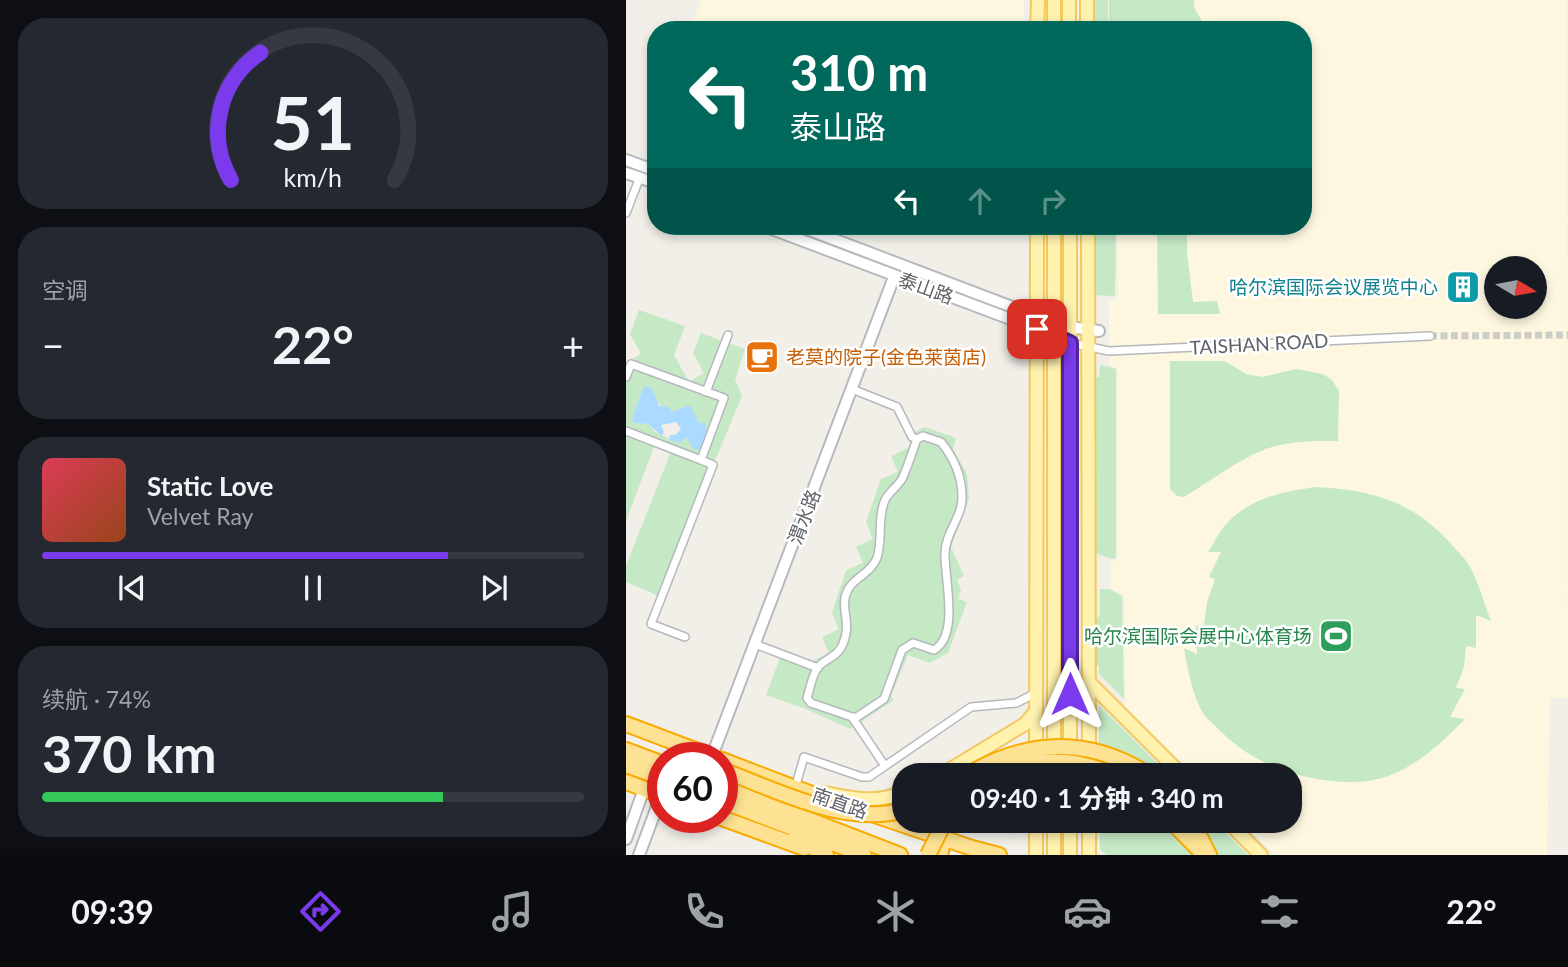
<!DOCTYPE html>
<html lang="zh">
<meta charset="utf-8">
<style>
body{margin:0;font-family:Lato,"Noto Sans SC",sans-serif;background:#242831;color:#f1f3f6;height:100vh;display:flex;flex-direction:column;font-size:26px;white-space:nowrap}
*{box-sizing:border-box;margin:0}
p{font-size:23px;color:#9ea1a6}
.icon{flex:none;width:38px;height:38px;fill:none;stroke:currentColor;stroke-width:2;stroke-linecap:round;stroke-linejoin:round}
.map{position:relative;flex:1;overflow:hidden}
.sheet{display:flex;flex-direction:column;gap:18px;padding:18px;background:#0d0f14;width:626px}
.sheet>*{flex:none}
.top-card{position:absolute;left:21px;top:21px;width:665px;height:214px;border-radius:28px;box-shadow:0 4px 10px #0003;background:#00695c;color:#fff;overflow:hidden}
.needle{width:46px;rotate:100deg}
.controls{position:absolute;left:858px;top:256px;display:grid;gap:14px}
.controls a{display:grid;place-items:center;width:63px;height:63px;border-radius:50%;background:#171b24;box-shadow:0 4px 10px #0003;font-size:35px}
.speed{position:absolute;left:21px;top:742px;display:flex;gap:14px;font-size:35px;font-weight:700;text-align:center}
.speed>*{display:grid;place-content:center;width:91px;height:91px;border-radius:50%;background:#171b24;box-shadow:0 4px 10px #0003;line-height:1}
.speed .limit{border:10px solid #d22;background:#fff;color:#111}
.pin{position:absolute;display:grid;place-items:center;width:60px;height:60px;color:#fff;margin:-30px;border-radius:14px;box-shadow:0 4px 10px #0006}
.me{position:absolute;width:77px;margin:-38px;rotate:0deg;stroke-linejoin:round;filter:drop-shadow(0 0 5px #0008)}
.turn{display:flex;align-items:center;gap:24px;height:147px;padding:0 28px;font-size:32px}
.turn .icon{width:91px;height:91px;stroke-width:2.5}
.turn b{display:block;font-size:49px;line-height:60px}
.lanes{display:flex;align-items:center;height:66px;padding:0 28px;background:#0003;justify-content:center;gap:35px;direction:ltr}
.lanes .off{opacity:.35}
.big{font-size:52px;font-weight:700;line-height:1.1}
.sheet .card{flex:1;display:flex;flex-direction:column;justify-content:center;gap:10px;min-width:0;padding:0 24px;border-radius:28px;background:#242831}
.sheet .dial{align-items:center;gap:0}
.dial svg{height:182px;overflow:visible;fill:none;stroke:#363941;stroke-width:7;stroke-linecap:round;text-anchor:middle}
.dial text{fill:#f1f3f6;stroke:none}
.song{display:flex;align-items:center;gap:21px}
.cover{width:84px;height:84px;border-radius:10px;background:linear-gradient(135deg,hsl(350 70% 55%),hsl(20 70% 35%))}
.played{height:7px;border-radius:4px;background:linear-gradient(90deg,#7c3aed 75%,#363941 75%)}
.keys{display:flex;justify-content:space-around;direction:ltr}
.heat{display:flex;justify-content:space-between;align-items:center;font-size:38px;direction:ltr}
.charge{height:10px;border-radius:5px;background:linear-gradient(90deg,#34c759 74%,#363941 0)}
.trip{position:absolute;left:266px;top:763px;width:410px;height:70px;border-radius:28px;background:#171b24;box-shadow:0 4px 10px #0003;font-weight:700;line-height:70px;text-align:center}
.dock{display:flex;height:112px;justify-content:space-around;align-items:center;background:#090b0e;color:#9ea1a6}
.dock .icon{width:49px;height:49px}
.dock .active{color:#7c3aed}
.dock b{font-size:32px;color:#f1f3f6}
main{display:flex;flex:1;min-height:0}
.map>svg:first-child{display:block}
.commercial{fill:#fef7e0;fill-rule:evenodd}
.green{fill:#c5e8c5}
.water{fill:#aadaff}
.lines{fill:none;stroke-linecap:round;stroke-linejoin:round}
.street-tunnel{stroke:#ccccc8;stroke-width:7;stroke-dasharray:7 3.5;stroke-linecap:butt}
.street-casing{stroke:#b5b8bc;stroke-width:10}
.secondary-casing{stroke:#b6babf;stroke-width:14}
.primary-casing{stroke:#f2c960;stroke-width:16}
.highway-casing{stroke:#f9ab00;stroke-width:18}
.street{stroke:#fff;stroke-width:7}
.secondary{stroke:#fff;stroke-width:10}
.primary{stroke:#fff2af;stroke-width:12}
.highway{stroke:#fde293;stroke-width:14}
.highway-bridge-casing{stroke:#f9ab00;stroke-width:18;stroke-linecap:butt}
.highway-bridge{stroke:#fde293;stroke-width:14}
.route-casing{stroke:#51269a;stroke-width:18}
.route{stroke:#7c3aed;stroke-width:12}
.labels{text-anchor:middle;stroke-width:5;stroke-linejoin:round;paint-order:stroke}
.culture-label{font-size:19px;fill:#0d838f;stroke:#fff;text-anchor:end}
.street-label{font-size:19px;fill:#5f6368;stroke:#fff}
.food-label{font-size:19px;fill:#c56008;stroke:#fff;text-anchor:start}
.leisure-label{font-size:19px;fill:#27864d;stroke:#fff;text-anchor:end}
</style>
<main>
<section class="sheet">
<div class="card dial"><svg viewBox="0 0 100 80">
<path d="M14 69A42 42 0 1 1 86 69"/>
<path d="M14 69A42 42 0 0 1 27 13" stroke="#7c3aed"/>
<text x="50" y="56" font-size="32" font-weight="700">51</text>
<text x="50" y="72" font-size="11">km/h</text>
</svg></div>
<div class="card"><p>空调</p>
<div class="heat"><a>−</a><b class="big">22°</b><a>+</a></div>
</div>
<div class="card">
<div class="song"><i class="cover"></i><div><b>Static Love</b><p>Velvet Ray</p></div></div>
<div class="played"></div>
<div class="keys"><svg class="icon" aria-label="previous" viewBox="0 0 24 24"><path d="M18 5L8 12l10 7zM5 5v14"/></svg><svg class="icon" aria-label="pause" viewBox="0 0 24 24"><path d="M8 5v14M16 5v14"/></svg><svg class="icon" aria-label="next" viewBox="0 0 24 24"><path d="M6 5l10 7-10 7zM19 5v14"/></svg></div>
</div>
<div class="card"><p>续航 · 74%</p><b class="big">370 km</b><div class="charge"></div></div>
</section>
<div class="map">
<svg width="942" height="855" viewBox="0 0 942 855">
<rect width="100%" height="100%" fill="#f1efe8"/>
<path class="commercial" d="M75,0h323v30h-303l-27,-11z
M483,0h458l1,698h-18l-3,157h-272l-35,-34h49v-46h-95l-69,-67 -1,-112 -13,-7v-27l6,-3v-190l-8,-5v-62l9,-6 -1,-70h186v-196h-194zM870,268h38v38h-38z"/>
<path class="green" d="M467,0h15v30h-16z
M483,0h85c-1,13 9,19 13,30h-98z
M467,226h23l-1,70 -23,-1z
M531,226h30v27l6,49 24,-1 3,13h-62z
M13,310l46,16 -11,29 15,27 15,-9 -11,-20 8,-20 44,16 -10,31 7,16 -29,69 -12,-5 6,-24 -20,-30 -15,6c-13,-6 -16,-10 -20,-24l-18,35 14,1 7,8 24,11 8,-6 15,13 -4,12 14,6 -51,129 -35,-15v-16l44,-112 -16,-7 -28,74v-158l15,-9 -11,-20z
M544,361h55l21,13 16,3 34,-8 27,5 9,6 7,11 -1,50c-24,0 -50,0 -72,8 -29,11 -55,32 -82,48l-7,-1 -7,-7z
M474,365l16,4v189l-4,1 -19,-7v-175h6z
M299,427l31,11 -3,11 14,25 2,25 -18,48 13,29 -7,4 4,10 -3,9 9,3 -19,51 -18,10 -22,-8 -17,41 3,4 -44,29 -44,-20 -40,-14 17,-45 29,11 17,-8 -7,-16 17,-8 -7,-16 14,-43 17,-7 -7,-16 17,-8 -7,-17 15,-43 17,-7 -7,-16 17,-8 6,-16z
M690,487c56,3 97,14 136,58 5,6 13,13 17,20 10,18 15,38 22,56l-15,-6v33l-10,-2 -2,21 -8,21 9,1 -15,28 15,2c-23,23 -46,46 -77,57 -38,14 -96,2 -130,-17 -14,-7 -27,-18 -39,-29 -4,-5 -11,-10 -15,-15 -12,-20 -16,-44 -20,-67l13,6 -1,-28 8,-1 3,-23 8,-23 -6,-2 12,-25h-13c7,-11 13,-24 22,-32 24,-23 55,-29 86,-33z
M474,589h9l13,7 2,103 -25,-25v-8l-5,-3 1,-45 5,-2z
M473,705l70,70h-70z
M334,821h64l-3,9 -9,4z
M473,821h115l34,34h-141l-7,-6z"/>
<path class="water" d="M18,386l8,2 7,18 10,1 3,5 15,-6 4,1 8,16h6l2,13 -5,14 -9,-1 -6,-12 -8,6 -10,-4 1,-4h5l6,-6 -5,-7 -15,3 3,7 -2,4 -14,-12 -14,-1 -2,-4z"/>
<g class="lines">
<path class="street-tunnel" d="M804,336l138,-1"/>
<g class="street-casing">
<path id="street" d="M0,213l14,-36
M411,329l33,14 39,8 321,-15
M0,377l5,-13 93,34 -23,62 -75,-29
M226,389l45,18 15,30 5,2
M80,392l22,-57
M297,436l18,6c13,16 21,35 21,55 1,19 -17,36 -17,56 -1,24 15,82 -11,97l-21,-7 -11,7 -18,49 -27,18h-5l-41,-14 -4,-5c3,-9 5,-23 11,-31 7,-8 19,-10 24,-21 11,-23 -2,-36 4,-52 5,-16 24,-19 31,-36 6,-18 0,-40 8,-58 4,-8 12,-13 17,-21 6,-12 10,-27 15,-40z
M59,637l-34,-13 62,-159 -12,-5
M129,644l63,24
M226,717l33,49
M169,788l9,-31 58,20h7l102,-70 45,-4 20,-10"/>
</g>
<g class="secondary-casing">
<path id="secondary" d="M0,160l30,11
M0,173l30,10
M138,226l273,103
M173,226l263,100 37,5
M86,756l182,-479
M0,839l18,-50
M13,855l22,-59"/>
</g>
<g class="primary-casing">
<path id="primary" d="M443,0v30
M461,0v30
M411,30l1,-30
M428,30v-30
M444,226v549
M462,226l1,549
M463,682l93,93
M315,775l84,-51 10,-12
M410,775l1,-549
M428,775v-549
M200,793c30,6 49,11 78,-1
M410,821v34
M444,821v34
M463,821v34
M601,821l34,34
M428,855v-34"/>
</g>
<g class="highway-casing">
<path id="highway" d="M0,724l90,34
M0,750l37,14
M96,760l73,28 177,60 27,7
M0,765l37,13
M0,782l37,14
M96,786l178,69
M96,801l142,54
M93,817l85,31
M545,821l33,34
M566,821l17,34
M169,838l31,17
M314,855l4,-16"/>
</g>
<use href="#street" class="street"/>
<use href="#secondary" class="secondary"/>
<use href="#primary" class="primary"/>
<use href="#highway" class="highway"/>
<g class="highway-bridge-casing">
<path id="highway-bridge" d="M96,770c55,20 123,57 182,40
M341,775c61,-36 121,-39 182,0
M371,775c36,-19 80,-17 116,0
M302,855l17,-34"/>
</g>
<use href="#highway-bridge" class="highway-bridge"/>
</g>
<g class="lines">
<g class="route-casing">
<path id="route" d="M411,329l33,14v351"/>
</g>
<use href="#route" class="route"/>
</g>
<defs>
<g id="building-square" transform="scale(1.75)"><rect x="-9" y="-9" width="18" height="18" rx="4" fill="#0f9aa8" stroke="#fff"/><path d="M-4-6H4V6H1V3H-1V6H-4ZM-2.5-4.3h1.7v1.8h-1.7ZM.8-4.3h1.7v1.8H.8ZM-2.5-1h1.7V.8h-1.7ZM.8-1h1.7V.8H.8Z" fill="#fff"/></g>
<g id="cafe-square" transform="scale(1.75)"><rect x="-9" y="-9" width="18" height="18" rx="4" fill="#e8710a" stroke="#fff"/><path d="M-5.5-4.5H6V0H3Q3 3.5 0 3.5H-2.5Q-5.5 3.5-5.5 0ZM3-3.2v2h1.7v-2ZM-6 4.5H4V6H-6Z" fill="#fff"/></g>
<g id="stadium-square" transform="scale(1.75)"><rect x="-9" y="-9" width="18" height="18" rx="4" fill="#2e9e5b" stroke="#fff"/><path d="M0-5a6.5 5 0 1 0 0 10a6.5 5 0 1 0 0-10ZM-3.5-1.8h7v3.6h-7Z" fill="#fff"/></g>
</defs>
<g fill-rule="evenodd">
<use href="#building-square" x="837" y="287"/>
<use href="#cafe-square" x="136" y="357"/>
<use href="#stadium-square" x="710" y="636"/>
</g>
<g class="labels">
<g class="culture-label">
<text x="812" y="294">哈尔滨国际会议展览中心</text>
</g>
<g class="street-label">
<text transform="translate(300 288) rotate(20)" y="7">泰山路</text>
<text transform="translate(633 344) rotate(-3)" y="7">TAISHAN ROAD</text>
<text transform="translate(178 517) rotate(-69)" y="7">渭水路</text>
<text transform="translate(214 803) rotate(19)" y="7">南直路</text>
</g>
<g class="food-label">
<text x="160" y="364">老莫的院子(金色莱茵店)</text>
</g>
<g class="leisure-label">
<text x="686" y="643">哈尔滨国际会展中心体育场</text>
</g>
</g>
</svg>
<div class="controls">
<a><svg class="needle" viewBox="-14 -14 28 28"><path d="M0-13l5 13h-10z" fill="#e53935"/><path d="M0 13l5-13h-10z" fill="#9ea1a6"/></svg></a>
</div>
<div class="speed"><div class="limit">60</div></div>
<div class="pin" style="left:411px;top:329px;background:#d93025"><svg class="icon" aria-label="arrive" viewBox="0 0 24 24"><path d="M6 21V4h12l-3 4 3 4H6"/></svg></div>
<svg class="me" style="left:444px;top:694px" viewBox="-20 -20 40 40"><path d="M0-17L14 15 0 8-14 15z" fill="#7c3aed" stroke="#fff" stroke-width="4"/></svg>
<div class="trip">09:40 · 1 分钟 · 340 m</div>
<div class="top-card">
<div class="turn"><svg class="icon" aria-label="left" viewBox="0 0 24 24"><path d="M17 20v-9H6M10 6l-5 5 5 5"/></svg><div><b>310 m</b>泰山路</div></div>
<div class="lanes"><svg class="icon" aria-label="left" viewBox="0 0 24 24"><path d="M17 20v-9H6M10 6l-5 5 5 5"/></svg><svg class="icon off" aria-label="ahead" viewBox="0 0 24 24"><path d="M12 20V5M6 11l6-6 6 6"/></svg><svg class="icon off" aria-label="right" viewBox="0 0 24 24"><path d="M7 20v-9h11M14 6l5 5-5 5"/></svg></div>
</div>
</div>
</main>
<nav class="dock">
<b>09:39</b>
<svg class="icon active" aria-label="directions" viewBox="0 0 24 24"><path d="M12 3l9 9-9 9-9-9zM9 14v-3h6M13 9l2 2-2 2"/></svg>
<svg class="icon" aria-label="music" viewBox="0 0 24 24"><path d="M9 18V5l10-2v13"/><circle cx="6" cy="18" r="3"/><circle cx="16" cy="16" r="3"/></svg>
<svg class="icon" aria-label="phone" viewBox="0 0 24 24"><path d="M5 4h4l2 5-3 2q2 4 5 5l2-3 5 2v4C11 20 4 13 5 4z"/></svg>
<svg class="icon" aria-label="climate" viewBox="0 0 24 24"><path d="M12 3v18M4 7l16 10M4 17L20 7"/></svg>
<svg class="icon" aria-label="car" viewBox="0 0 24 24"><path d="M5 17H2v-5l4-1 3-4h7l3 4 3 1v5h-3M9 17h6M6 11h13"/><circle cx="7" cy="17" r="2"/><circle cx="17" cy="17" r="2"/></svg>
<svg class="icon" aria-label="filters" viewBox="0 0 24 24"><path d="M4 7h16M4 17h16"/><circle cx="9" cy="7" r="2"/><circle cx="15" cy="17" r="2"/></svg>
<b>22°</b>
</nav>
